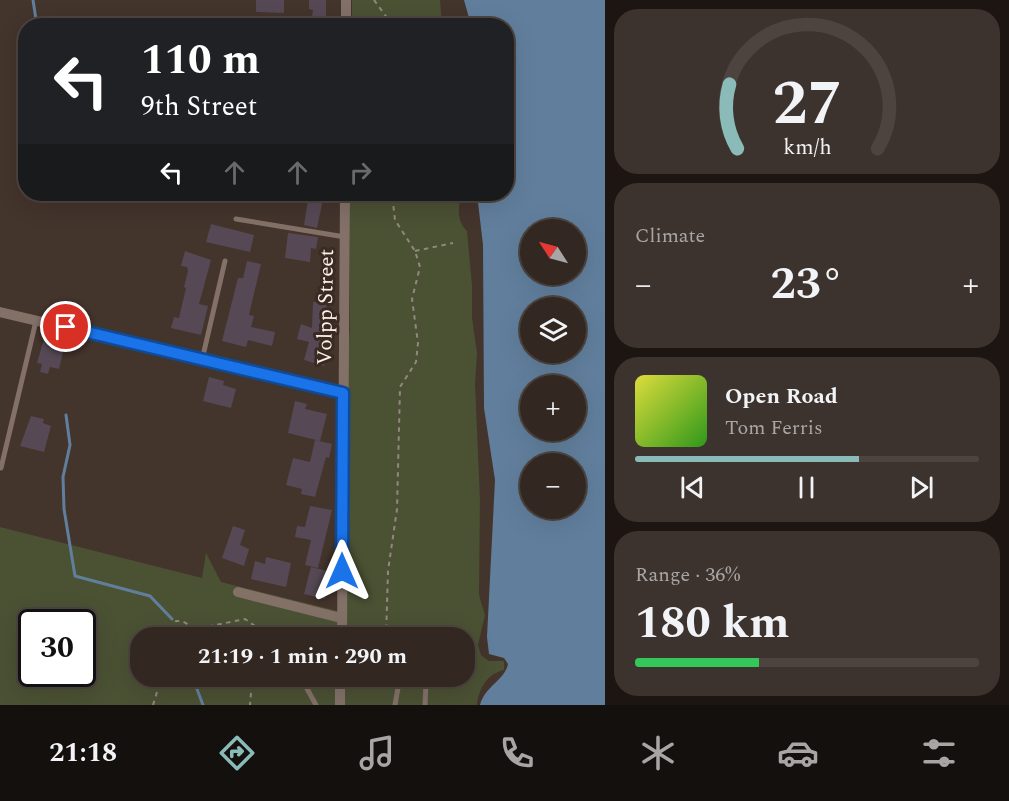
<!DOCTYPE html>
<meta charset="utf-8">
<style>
body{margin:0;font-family:Spectral,serif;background:#3d332e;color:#f1f3f6;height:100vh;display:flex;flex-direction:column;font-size:22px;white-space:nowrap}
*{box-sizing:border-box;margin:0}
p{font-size:20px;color:#a8a5a5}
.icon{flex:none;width:33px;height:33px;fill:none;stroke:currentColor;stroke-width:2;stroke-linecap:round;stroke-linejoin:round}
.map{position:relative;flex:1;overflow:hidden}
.side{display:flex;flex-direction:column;gap:9px;padding:9px;background:#1c1512;width:404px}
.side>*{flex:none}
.top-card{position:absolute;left:18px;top:18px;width:496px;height:183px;border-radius:24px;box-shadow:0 6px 24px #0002,0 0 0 2px #4d443f;background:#202124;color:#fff;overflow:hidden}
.needle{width:39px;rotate:306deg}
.fabs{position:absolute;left:520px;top:219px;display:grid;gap:12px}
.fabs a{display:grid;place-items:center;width:66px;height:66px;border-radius:50%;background:#322721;box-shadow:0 6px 24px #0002,0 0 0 2px #4d443f;font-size:30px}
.speed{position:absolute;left:18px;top:609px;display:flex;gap:12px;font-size:30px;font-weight:700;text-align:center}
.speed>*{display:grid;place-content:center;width:78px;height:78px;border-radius:50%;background:#322721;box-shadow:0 6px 24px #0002,0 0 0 2px #4d443f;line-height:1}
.speed .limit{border:3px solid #111;border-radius:9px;background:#fff;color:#111}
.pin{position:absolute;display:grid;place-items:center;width:51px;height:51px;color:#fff;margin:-26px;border:3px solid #fff;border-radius:50%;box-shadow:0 2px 6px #0007}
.me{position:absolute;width:66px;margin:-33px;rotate:0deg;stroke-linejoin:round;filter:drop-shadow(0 0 4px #0008)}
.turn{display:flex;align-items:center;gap:21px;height:126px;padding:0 24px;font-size:27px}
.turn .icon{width:78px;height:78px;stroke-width:2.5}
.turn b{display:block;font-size:42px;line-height:51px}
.lanes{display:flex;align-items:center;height:57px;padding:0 24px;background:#0003;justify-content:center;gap:30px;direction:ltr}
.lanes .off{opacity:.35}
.big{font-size:45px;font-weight:700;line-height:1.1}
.side .tile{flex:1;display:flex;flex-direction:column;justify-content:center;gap:9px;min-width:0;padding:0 21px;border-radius:24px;background:#3d332e}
.side .dial{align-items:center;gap:0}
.dial svg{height:156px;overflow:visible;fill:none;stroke:#4d443f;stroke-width:7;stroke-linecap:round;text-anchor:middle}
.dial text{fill:#f1f3f6;stroke:none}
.song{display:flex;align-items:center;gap:18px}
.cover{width:72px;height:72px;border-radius:9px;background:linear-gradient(135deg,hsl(60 70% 55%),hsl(110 70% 35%))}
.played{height:6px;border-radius:3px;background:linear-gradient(90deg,#8bbbb9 65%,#4d443f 65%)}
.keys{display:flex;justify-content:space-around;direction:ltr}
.heat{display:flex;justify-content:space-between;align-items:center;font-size:33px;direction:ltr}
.charge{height:9px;border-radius:4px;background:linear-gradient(90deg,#34c759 36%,#4d443f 0)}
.trip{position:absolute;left:130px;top:627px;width:345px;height:60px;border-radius:24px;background:#322721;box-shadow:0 6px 24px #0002,0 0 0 2px #4d443f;font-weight:700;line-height:60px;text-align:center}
.dock{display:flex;height:96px;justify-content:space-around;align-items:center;background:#14100d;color:#a8a5a5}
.dock .icon{width:42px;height:42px}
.dock .current{color:#8bbbb9}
.dock b{font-size:27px;color:#f1f3f6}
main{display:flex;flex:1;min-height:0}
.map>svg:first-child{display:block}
.green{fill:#4b5133;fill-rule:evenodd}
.water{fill:#617f9d;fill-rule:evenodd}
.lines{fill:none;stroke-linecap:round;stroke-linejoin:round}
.stream{stroke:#617f9d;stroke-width:3}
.building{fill:#564955}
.path{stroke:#948780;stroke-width:2;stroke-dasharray:4.5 4.5;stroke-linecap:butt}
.service{stroke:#837168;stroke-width:5}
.minor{stroke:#837168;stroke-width:10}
.route-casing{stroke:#114b97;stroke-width:15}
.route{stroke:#1a73e8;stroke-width:10}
.labels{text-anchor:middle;stroke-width:6;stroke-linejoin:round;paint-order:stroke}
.street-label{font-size:21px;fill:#fdf3ee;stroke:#392a22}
</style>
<main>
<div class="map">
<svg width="606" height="705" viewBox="0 0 606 705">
<rect width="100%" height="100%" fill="#43342c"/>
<path class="green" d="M352,0h88l2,25h-90z
M350,194h108l2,2c-1,14 -4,24 7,35l5,54v33l5,35 -2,31 5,116 -1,95 6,20 -7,30 3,10 8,6h15v9c-17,4 -25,18 -27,35h-477v-178l202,51 4,-25 15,29 125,31 4,-202 -5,-24 5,-59zM32,622h50v52h-50zM141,638h324v38h-324z"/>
<path class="water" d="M464,0h141v705h-125c5,-19 25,-25 28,-41l-4,-6 -15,-4 -2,-17 8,-157 -11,-72 -1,-163 -6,-51h30v-168l-36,-1zM531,230h45v44h-45zM531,308h45v44h-45zM531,386h45v44h-45zM531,464h45v44h-45z"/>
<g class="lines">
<path class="stream" d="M33,0l4,26
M66,415l4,30 -7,32 1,32 11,67 75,20 22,23
M179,628l2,10
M192,676l11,29"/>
</g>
<path class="building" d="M256,0h28v13l-28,-1z
M309,0h17v18l-14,-1 1,-7 -4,-1z
M309,194h15l-7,34 -13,-3z
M211,224l43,11 -4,17 -44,-10z
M288,233l30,4 -2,12 -5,-1 -1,14 -25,-4z
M185,251l26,9 -12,44 9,2 -7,29 -30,-7 3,-11 5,1 7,-30 -2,-1 4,-16 -1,-4 -6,-1z
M247,261l14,3 -12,51 5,1 -3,11 24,5 -3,14 -24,-6 -2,7 -24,-6 16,-63h5z
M313,302l14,1v29l7,2 -10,32 -20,-6 5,-18 -12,-3 4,-15 11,4z
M54,340l11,3 -6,26 -9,-2 -2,7 -8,-2 2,-8 -5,-1 6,-21 10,2z
M209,377l15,4 -1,4 13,4 -5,19 -28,-7z
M295,401l12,3 -2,5 22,5 -7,27 -32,-8z
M31,416l13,3 -1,4 8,3 -7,26 -24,-6z
M315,440l17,4 -3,14 -3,-1 -11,40 -14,-3 1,-5 -16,-4 7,-27 17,4z
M310,506l22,4 -14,58 -13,-3 6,-25 -16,-3 2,-11 8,1z
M233,526l12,4 -5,15 9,4 -5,17 -22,-8z
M266,557l25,6 -5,24 -35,-8 4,-18 10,3z
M311,567l21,5 -7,27 -21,-5z
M282,676l4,8 -8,4 -5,-8z"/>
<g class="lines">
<path class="path" d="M374,0l19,26
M415,251l38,-8
M167,638l9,-17h6l14,8 49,-10 10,7 -8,12
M386,638l2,-67 9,-62 3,-122 16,-25 2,-19 -6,-44 8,-32 -5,-16 -20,-31 -3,-26
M245,676l6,17 -1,12
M153,705l9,-29"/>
<path class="service" d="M236,219l109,18
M202,360l23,-99
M1,468l35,-147
M300,676l16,29
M395,705l3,-17 10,-10h13l5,6 -1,21"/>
<path class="minor" d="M346,26v-26
M0,312l343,81
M238,592l103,26
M342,638l3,-444
M340,705v-29"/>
</g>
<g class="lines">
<g class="route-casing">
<path id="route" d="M66,327l277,66 -1,178"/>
</g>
<use href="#route" class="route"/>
</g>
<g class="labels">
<g class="street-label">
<text transform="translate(325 307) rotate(-89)" y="7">Volpp Street</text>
</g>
</g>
</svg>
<div class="fabs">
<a><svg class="needle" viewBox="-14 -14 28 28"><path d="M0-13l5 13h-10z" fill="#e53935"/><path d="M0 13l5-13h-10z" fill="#a8a5a5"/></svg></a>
<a><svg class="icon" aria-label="layers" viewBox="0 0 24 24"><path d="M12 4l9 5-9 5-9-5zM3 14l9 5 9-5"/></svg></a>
<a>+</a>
<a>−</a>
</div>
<div class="speed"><div class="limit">30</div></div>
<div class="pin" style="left:66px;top:327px;background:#d93025"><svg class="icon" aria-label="arrive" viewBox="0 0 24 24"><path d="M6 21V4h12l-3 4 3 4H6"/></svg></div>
<svg class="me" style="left:342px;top:571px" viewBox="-20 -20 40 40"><path d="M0-17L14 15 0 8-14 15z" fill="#1a73e8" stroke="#fff" stroke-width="4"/></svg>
<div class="trip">21:19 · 1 min · 290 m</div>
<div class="top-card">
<div class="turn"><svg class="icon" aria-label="left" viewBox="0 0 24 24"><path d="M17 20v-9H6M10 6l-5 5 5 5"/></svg><div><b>110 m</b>9th Street</div></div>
<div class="lanes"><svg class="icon" aria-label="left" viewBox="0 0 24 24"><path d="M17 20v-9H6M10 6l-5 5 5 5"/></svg><svg class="icon off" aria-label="ahead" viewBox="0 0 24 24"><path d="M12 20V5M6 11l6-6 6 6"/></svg><svg class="icon off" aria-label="ahead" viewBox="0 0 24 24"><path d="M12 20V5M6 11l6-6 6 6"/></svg><svg class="icon off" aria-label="right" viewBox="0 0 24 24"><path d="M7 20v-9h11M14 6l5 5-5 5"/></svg></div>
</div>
</div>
<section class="side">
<div class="tile dial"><svg viewBox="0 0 100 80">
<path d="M14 69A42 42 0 1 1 86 69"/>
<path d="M14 69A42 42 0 0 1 10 36" stroke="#8bbbb9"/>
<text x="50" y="56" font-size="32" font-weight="700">27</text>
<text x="50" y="72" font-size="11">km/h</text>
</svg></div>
<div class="tile"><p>Climate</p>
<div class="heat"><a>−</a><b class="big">23°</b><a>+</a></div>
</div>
<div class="tile">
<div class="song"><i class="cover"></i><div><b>Open Road</b><p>Tom Ferris</p></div></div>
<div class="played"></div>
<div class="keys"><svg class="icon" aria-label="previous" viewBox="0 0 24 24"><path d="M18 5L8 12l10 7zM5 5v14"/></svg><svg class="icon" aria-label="pause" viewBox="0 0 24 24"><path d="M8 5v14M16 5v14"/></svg><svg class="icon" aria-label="next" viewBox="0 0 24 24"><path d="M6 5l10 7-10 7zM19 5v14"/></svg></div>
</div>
<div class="tile"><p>Range · 36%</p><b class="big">180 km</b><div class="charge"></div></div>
</section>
</main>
<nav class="dock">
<b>21:18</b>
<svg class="icon current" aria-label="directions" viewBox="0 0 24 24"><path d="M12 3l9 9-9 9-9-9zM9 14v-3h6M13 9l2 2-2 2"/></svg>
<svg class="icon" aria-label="music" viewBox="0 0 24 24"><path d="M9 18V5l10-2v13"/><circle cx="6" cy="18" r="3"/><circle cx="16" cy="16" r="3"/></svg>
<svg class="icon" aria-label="phone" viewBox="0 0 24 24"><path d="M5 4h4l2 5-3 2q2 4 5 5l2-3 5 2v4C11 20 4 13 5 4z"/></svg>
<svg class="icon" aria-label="climate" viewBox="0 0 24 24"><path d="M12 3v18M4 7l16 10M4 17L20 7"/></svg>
<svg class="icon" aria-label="car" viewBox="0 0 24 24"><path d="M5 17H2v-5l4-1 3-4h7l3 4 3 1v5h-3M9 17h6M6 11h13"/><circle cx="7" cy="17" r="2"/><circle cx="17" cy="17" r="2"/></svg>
<svg class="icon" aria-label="filters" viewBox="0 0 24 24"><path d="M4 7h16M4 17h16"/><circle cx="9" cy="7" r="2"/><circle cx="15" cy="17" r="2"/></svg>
</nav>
